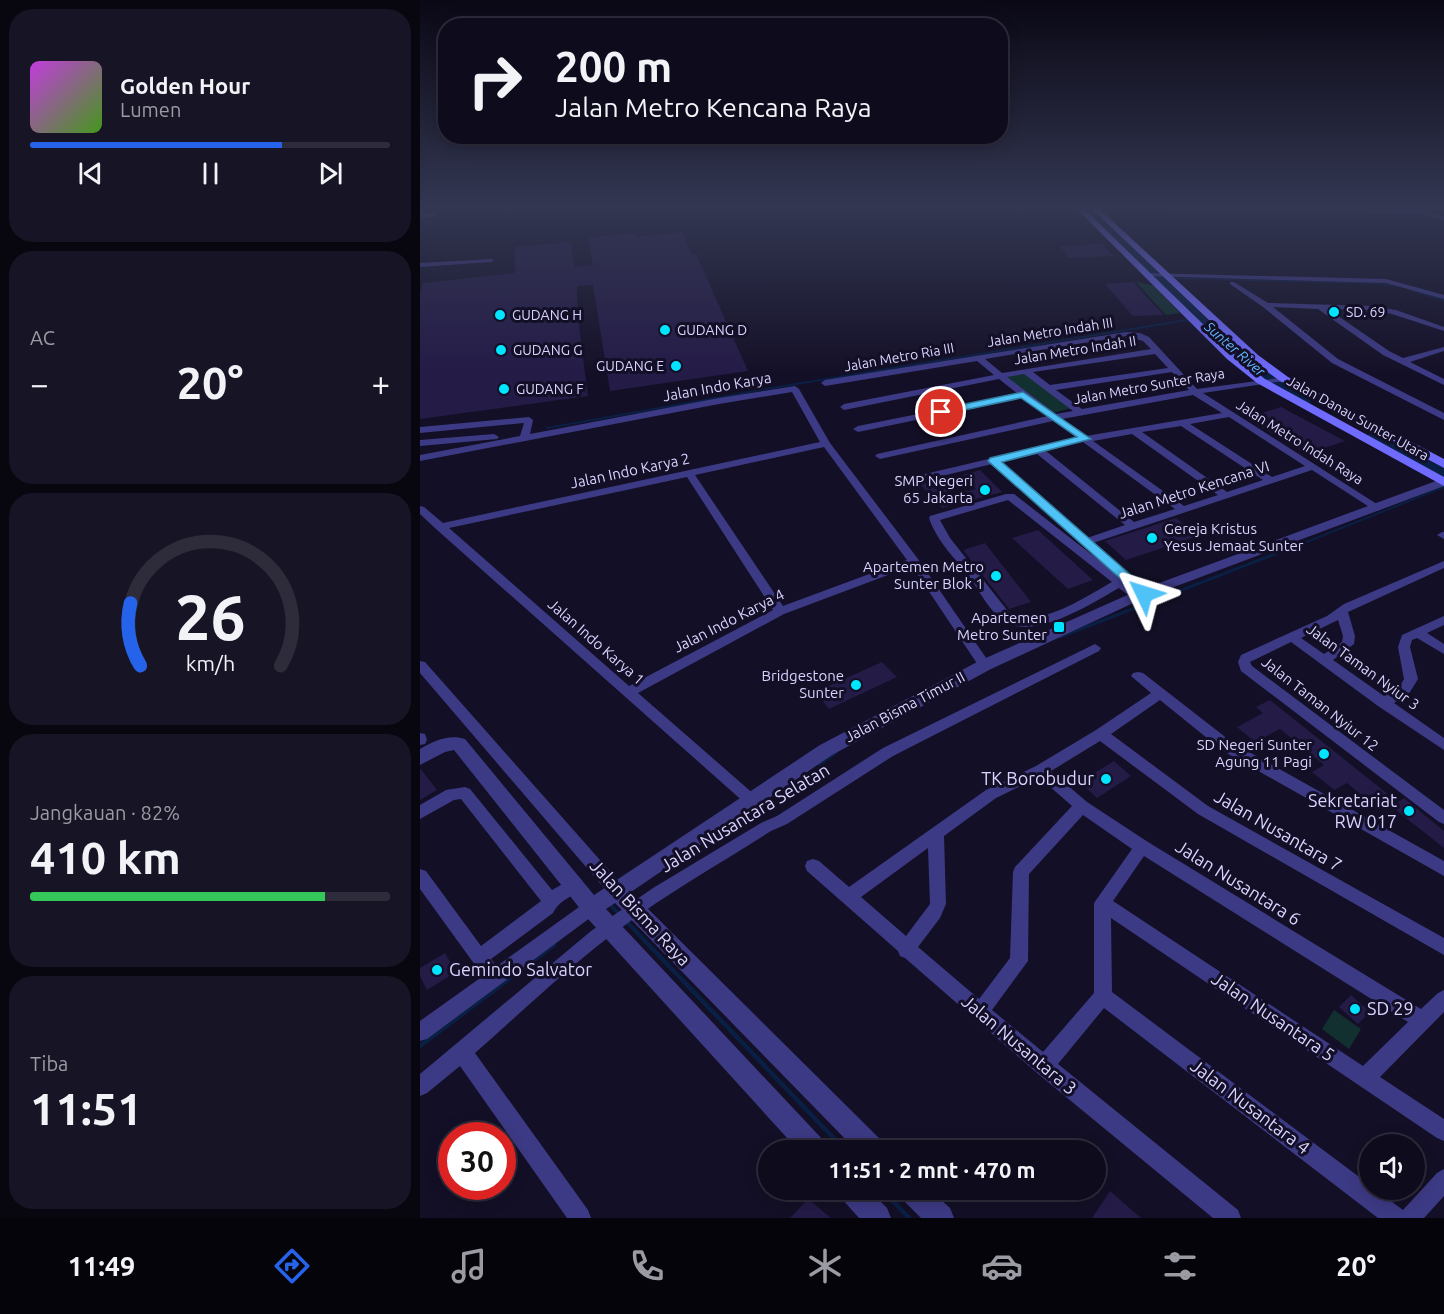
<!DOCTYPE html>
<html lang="id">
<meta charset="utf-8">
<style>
body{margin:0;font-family:Ubuntu,sans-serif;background:#171425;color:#f1f3f6;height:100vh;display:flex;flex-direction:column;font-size:22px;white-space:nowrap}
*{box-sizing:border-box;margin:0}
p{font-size:20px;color:#9b9ba3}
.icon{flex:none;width:33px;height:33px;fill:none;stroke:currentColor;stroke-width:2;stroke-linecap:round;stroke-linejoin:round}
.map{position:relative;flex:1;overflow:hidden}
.details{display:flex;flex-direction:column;gap:9px;padding:9px;background:#08060f;width:420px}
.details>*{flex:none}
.guide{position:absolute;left:18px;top:18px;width:570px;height:126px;border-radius:24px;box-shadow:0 3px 15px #0003,0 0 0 2px #2e2b3b;background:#0e0b1c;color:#f1f3f6;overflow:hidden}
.tools{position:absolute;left:939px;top:1134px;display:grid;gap:12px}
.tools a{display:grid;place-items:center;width:66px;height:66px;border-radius:50%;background:#0e0b1c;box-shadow:0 3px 15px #0003,0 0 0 2px #2e2b3b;font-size:30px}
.speed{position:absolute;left:18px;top:1122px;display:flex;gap:12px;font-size:30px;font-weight:700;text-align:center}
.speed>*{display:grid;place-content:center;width:78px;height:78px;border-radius:50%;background:#0e0b1c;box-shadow:0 3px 15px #0003,0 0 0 2px #2e2b3b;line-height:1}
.speed .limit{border:9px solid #d22;background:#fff;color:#111}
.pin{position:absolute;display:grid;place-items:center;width:51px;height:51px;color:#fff;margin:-26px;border:3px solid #fff;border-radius:50%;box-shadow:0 2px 6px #0007}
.me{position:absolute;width:66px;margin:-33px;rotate:311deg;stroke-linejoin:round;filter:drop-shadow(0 0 4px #0008)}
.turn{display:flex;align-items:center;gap:21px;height:126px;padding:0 18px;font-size:27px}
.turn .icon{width:78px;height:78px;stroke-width:2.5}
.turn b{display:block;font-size:42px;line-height:51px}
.big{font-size:45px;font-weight:700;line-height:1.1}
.details .widget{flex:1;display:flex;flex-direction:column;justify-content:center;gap:9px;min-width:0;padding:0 21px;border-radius:24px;background:#171425}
.details .dial{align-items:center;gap:0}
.dial svg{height:156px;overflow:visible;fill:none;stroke:#2e2b3b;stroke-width:7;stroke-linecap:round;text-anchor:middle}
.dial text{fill:#f1f3f6;stroke:none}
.song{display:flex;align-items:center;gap:18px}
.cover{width:72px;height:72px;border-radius:9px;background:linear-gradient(135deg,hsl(290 70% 55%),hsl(100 70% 35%))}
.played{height:6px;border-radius:3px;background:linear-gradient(90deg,#2563eb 70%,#2e2b3b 70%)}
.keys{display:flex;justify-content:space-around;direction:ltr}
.heat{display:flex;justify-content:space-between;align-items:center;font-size:33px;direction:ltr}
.charge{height:9px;border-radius:4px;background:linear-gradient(90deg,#34c759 82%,#2e2b3b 0)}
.trip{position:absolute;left:338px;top:1140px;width:348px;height:60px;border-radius:30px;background:#0e0b1c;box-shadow:0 3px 15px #0003,0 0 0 2px #2e2b3b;font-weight:700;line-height:60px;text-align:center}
.tab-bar{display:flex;height:96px;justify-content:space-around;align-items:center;background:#06040b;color:#9b9ba3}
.tab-bar .icon{width:42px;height:42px}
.tab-bar .current{color:#2563eb}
.tab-bar b{font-size:27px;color:#f1f3f6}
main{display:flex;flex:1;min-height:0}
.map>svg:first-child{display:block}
.green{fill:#12302f}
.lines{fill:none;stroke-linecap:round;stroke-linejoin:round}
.stream-far4{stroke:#0a1f44;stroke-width:1.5}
.stream-far3{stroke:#0a1f44;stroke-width:2}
.stream-far2{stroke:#0a1f44;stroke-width:3}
.stream-far1{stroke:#0a1f44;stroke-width:4}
.stream{stroke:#0a1f44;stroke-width:4.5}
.river{fill:#0a1f44;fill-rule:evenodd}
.building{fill:#241b47}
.minor{fill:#3d3a85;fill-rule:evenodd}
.tertiary{fill:#3d3a85;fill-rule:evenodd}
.secondary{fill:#6f6bff;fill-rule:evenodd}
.route{fill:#4fc3f7;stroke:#337fa1;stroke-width:1.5}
.poi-dot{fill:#00e5ff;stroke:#130f26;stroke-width:2}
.labels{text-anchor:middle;stroke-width:6;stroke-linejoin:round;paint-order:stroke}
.far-poi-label{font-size:14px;fill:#d9d4ff;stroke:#130f26;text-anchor:start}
.far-street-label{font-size:14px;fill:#d9d4ff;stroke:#130f26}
.far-water-label{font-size:14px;font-style:italic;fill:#62b6ff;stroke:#130f26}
.street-label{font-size:15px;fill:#d9d4ff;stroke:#130f26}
.poi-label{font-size:15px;fill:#d9d4ff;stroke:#130f26;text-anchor:end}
.near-poi-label{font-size:18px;fill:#d9d4ff;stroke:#130f26;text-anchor:end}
.near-street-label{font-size:18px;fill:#d9d4ff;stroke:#130f26}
</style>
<main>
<section class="details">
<div class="widget">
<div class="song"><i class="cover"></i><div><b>Golden Hour</b><p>Lumen</p></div></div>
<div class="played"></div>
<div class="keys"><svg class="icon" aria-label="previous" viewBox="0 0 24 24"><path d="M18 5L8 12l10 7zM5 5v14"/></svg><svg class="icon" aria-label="pause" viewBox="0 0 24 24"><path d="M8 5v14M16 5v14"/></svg><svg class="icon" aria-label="next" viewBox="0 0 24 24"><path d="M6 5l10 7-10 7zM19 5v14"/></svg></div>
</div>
<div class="widget"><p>AC</p>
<div class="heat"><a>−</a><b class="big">20°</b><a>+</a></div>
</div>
<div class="widget dial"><svg viewBox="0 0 100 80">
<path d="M14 69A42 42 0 1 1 86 69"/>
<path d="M14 69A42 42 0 0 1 9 37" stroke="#2563eb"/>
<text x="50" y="56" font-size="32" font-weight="700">26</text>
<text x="50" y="72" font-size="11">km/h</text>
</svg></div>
<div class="widget"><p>Jangkauan · 82%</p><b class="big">410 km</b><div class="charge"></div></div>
<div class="widget"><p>Tiba</p><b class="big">11:51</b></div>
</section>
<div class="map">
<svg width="1024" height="1218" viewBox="0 0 1024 1218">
<rect width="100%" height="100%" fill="#130f26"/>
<path class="green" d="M715,281l19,5 26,27 -14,2z
M605,372l47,36 -23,6 -46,-38z
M914,1010l27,19 -12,20 -27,-20z"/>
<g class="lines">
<path class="stream-far4" d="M890,206l102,2
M738,278l213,5 25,3
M991,290l18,6"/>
<path class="stream-far3" d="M1004,294l20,6
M127,428l231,-41 421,-69
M1013,469h11
M874,547l150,-60"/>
<path class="stream-far2" d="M640,637l238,-92"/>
<path class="stream-far1" d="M399,764l17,-12
M190,904l10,11
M207,922l20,21"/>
<path class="stream" d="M225,941l200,209
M0,1046l134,-101
M462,1190l27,28"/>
<path class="river" d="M661,206h9l157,151 62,41 2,3 -2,3h-10l-60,-41z
M951,433l73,35v10l-78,-38 -2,-3z"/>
</g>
<path class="building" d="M262,232l10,23 4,-1 52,117 -138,20 -17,-106 -16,1 1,33 10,77 -168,23v-125l3,-11 92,-10v-26l56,-5 3,25 19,-2 -5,-27 48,-5 2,4z
M681,244l13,12 -45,2 -9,-12z
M714,282l7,9 23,24 -31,1 -28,-32z
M861,407l64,34 -38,13 -61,-36z
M560,470l22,22 -60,16 -22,-24 18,-4 14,15 24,-6 -14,-14z
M756,518l22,18 -72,24 -21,-19z
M618,530l55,50 -25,9 -56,-51z
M565,543l46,59 -22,7 -46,-59z
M462,662l15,15 -68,32 -14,-17z
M850,700l124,99 -16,10 -31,-26 -13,7 -22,-18 12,-7 -44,-36 -25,13 -18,-15 26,-14 -7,-6z
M694,761l17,15 -34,22 -17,-16z
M0,768l17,22 -17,10z
M984,798l40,33v17l-52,-41z
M25,953l11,19 -29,18 -7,-14v-8z
M931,995l19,17 -12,12 -19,-17z
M690,1191l31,27h-49z
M388,1199l23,19h-41z"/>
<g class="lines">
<path class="minor" d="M73,259v2l-2,1 -71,5v-4z
M727,273l239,6 58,16v4l-58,-16 -241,-7 -1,-1z
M810,282h4l34,21 103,3 25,4 48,17v4l-52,-17 -21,-4 -43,-1 61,42 14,7 41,-11v4l-34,11 34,17v6l-61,-30 -65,-46 -45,-2 65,52 106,54v7l-112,-57 -69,-56 -33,-23z
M706,332l14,1 9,4 48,52 90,-12v4h-3l-81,12 180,115 -5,3 -4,-1 -62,-40 -219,73 36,32 2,2 -2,2 -5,1 17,13 2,3 -2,3h-8l-14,-11c-27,15 -89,56 -118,31 -13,-11 -21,-27 -31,-41 -14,-19 -33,-36 -41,-60l1,-2 76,-22h8l91,71 -113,-101 -88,21 -5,-3 5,-3 173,-41 -24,-17 -173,38 -5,-3 2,-2 171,-38 -25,-18 -165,34 -5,-3 5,-3 160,-32 -19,-15 -155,31 -4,-3 4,-3 150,-29 -17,-14 -152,25 -4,-3 4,-3zM706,336l17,5 8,8 -149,24 -17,-14zM735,354l13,14 -118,17 -17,-13zM752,372l17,18 -107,19 -26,-19zM604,374l49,37 -17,3 -49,-37zM773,395l29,18 -136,23 -24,-17zM809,417l76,49 -33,11 -82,-53zM761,426l82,54 -36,12 -85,-60zM712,434l86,61 -34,11 -91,-65zM663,442l92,67 -41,13 -88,-71zM617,454l88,71 -38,13 -86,-76zM588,500l104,82c-25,14 -72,46 -101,33l-61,-77 -10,-18z
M375,386l4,3 31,54 88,116 73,106 -6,4 -5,-1 -68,-102 -128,48 -146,79 118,103 3,4 -3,4 -5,2 -5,-2 -310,-275 -16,-15v-8l4,1 19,16 377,-81 -28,-50 -73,12 -299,57v-6l100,-19 4,-13 -104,10v-6l109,-10 4,3 -3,14 189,-36zM404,447l83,113 -124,46 -88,-131zM267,477l86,133 -144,76 -180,-158z
M74,434l5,3 -2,2 -77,7v-6z
M1022,532h2v7l-7,-4z
M1024,561v7l-96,44 7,24 -1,8 -21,16 51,36 16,-10 4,-7 -6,-32 4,-12 42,-19v9l-17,8 17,11v10l-27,-16 -5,2 -2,7 8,32 -8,13 -16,11 50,35v12l-66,-44 -87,-64 -41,20 2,4 192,144v14l-5,-2 -198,-151 -3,-9 3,-7 86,-39 17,-12zM918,620l5,16 -1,6 -18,12 -23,-16z
M675,644l6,4 -2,3 -206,105 -106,68 -16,7c-50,32 -102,61 -150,97 -52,38 -98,83 -146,125l113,157 3,8h-24l-107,-152 -33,27 -7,3v-22l171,-143 62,-43 108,-65 16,-7 106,-68z
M0,661l5,1 197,223 2,5 -2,5 -6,2 -6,-2 -190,-222z
M718,672l5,1 90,70 211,118v15l-221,-125 -63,-51 -49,34 97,72 236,132v17l-246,-141 -98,-73 -49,30 36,31 61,40 273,167 17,-16 6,-3v22l-64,65 64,42v22l-7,-3 -326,-220 1,74 258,193v5h6l27,20 34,-37 7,-4v27l-20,22h-46l-274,-210 -46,56 180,146 3,8h-28l-176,-145 -132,-115 -5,-2 -2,-5 -91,-80 -2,-5 2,-5 6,-2 6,2 30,26 137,-97 50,-24 60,-36 55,-37 -20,-17 2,-3zM619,777l33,29 -57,61 -2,5 -3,86 -31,41 -61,-52 22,-29 6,-14 -2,-68 52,-38zM663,815l49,34 -38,54v90l-51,59 -51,-42 36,-49 1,-87zM508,848l2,56 -24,32 -45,-39zM724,856l264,166 -45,44 -250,-165z
M0,733l5,1 2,6 -2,4 -5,1z
M45,787l5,2 82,101 23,-13 6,2 2,5c-6,13 -22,13 -30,29l-62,46 6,7 89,-64 6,-2 6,2 2,5 -2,5 -171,127 -7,2v-20l63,-45 -63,-87v-20l6,2 55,75 60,-45 -80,-102 -7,1 -34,19v-14l26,-15z"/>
<path class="tertiary" d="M15,206h6l-6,11h-15v-4h10z
M328,206h43l-3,2h-37z
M716,206l276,4 14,-2 2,4 16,4v4l-22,-6 -283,-6z
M1024,478v8l-302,113 -151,70 -159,86 -201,137 251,249 4,9h-30l-241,-247 -9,6 218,232 4,9h-30l-209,-230 -135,-170 -9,2 -25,13v-16c14,-8 29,-15 45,-10l129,156 226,-150 159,-84 153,-68z
M418,1190h31l18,18 4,10h-32l-17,-19z
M478,1190h32l20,18 4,10h-33l-19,-19z"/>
<path class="secondary" d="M654,206h7l154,149 30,24 179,98v9l-187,-103 -30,-24z
M669,206h7l162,149 30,22 156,82v9l-164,-87 -30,-22z"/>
</g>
<linearGradient id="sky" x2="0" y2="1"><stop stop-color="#0a0815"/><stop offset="0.55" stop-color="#333752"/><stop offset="1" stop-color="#333752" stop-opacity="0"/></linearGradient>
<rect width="1024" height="376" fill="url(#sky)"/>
<path class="route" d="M603,392l68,47 -89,23 147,129 2,3 -2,2h-9l-152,-135 2,-3 87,-21 -56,-39 -80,17 -5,-3 5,-3z"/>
<g class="poi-dot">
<circle cx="914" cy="312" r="6"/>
<circle cx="80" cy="315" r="6"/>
<circle cx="245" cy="330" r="6"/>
<circle cx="81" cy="350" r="6"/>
<circle cx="256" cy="366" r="6"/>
<circle cx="84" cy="389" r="6"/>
<circle cx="565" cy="490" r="6"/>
<circle cx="732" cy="538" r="6"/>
<circle cx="576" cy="576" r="6"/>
<rect x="633" y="621" width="12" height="12" rx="3"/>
<circle cx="436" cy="685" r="6"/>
<circle cx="904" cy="754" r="6"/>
<circle cx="686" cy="779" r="6"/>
<circle cx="989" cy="811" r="6"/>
<circle cx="17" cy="970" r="6"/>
<circle cx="935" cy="1009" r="6"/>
</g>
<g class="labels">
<g class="far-poi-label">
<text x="926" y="317">SD. 69</text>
<text x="92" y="320">GUDANG H</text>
<text x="257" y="335">GUDANG D</text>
<text x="93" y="355">GUDANG G</text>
<text x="244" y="371" text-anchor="end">GUDANG E</text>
<text x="96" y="394">GUDANG F</text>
</g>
<g class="far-street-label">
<text transform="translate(630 332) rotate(-9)" y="5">Jalan Metro Indah III</text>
<text transform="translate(655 350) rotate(-9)" y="5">Jalan Metro Indah II</text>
<text transform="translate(479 357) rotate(-10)" y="5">Jalan Metro Ria III</text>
<text transform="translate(729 386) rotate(-10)" y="5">Jalan Metro Sunter Raya</text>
<text transform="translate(938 418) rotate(29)" y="5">Jalan Danau Sunter Utara</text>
<text transform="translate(880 442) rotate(32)" y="5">Jalan Metro Indah Raya</text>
</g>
<g class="far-water-label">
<text transform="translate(815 349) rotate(41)" y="5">Sunter River</text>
</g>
<g class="street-label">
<text transform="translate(297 387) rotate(-10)" y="5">Jalan Indo Karya</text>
<text transform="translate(210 471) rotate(-12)" y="5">Jalan Indo Karya 2</text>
<text transform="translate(774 490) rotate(-18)" y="5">Jalan Metro Kencana VI</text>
<text transform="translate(309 621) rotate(-27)" y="5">Jalan Indo Karya 4</text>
<text transform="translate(176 642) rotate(41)" y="5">Jalan Indo Karya 1</text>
<text transform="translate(943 667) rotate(36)" y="5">Jalan Taman Nyiur 3</text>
<text transform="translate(900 704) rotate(38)" y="5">Jalan Taman Nyiur 12</text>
<text transform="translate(485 707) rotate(-28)" y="5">Jalan Bisma Timur II</text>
</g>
<g class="poi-label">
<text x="553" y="486">SMP Negeri<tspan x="553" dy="17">65 Jakarta</tspan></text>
<text x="744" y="534" text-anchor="start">Gereja Kristus<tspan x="744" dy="17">Yesus Jemaat Sunter</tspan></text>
<text x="564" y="572">Apartemen Metro<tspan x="564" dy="17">Sunter Blok 1</tspan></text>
<text x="627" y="623">Apartemen<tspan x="627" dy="17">Metro Sunter</tspan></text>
<text x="424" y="681">Bridgestone<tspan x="424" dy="17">Sunter</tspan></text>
<text x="892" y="750">SD Negeri Sunter<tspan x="892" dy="17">Agung 11 Pagi</tspan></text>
</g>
<g class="near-poi-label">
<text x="674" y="785">TK Borobudur</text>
<text x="977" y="807">Sekretariat<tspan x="977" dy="21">RW 017</tspan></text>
<text x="29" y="976" text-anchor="start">Gemindo Salvator</text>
<text x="947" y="1015" text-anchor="start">SD 29</text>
</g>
<g class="near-street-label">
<text transform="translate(325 818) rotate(-31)" y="6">Jalan Nusantara Selatan</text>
<text transform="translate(858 831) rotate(30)" y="6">Jalan Nusantara 7</text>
<text transform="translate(818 883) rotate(32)" y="6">Jalan Nusantara 6</text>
<text transform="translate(220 913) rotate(47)" y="6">Jalan Bisma Raya</text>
<text transform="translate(853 1017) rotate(34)" y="6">Jalan Nusantara 5</text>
<text transform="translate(599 1045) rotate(40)" y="6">Jalan Nusantara 3</text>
<text transform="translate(830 1107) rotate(37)" y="6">Jalan Nusantara 4</text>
</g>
</g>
</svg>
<div class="tools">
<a><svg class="icon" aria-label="sound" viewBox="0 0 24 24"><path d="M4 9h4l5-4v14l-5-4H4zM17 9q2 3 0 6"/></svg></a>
</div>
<div class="speed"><div class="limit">30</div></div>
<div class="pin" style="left:521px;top:412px;background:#d93025"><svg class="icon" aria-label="arrive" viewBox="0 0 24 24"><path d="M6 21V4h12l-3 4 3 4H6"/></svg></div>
<svg class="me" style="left:724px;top:594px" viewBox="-20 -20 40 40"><path d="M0-17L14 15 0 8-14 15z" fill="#4fc3f7" stroke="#fff" stroke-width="4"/></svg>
<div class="trip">11:51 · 2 mnt · 470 m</div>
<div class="guide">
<div class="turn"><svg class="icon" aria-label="right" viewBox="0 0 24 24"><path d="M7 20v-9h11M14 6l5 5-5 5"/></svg><div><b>200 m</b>Jalan Metro Kencana Raya</div></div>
</div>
</div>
</main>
<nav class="tab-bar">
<b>11:49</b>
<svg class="icon current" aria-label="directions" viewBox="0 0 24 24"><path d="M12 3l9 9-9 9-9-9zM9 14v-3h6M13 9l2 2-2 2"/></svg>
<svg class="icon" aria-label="music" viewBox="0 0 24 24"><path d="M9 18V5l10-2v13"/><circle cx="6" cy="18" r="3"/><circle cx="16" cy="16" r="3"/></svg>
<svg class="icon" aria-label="phone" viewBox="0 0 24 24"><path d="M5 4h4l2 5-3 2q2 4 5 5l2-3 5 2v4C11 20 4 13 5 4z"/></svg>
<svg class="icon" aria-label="climate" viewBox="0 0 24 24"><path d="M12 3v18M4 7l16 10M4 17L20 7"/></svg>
<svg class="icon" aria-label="car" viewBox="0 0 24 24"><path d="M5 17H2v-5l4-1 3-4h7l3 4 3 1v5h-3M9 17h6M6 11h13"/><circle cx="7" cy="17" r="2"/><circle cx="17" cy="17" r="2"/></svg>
<svg class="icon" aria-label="filters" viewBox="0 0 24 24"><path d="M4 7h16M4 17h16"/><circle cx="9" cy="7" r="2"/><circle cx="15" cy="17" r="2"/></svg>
<b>20°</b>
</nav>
